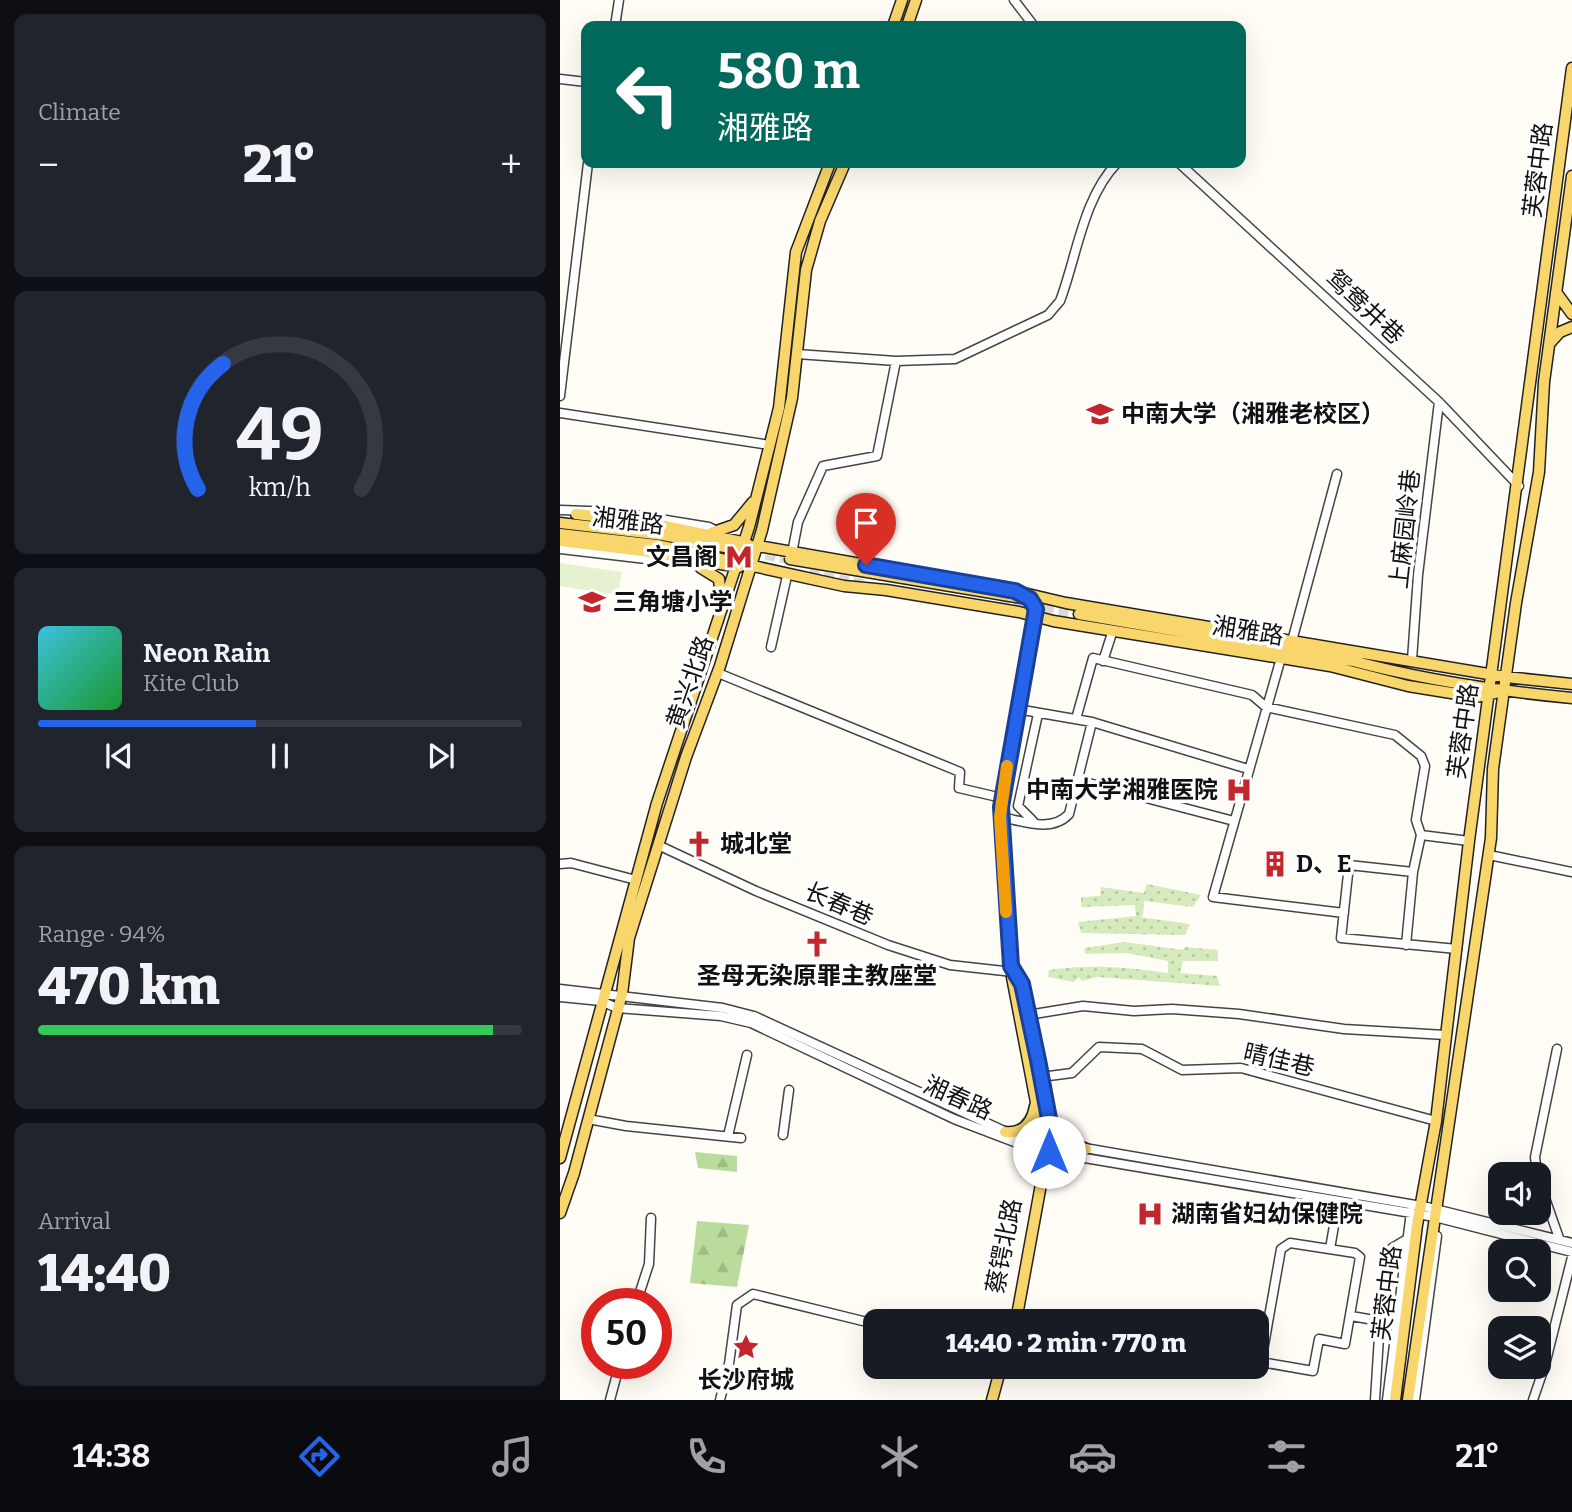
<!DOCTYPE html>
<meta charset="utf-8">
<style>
body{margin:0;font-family:Bitter,"Noto Sans SC",serif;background:#20242c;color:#f1f3f6;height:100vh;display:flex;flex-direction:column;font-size:26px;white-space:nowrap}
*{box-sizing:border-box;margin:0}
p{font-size:23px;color:#9ea1a6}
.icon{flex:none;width:38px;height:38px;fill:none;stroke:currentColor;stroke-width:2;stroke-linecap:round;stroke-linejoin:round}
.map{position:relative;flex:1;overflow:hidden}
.details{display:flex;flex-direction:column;gap:14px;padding:14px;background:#0d0f14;width:560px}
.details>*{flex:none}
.banner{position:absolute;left:21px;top:21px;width:665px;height:147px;border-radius:14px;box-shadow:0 7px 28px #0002;background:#00695c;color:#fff;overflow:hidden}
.buttons{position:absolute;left:928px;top:1162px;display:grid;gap:14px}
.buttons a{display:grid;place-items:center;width:63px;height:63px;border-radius:14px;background:#171b24;box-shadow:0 7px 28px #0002;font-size:35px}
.speed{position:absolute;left:21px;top:1288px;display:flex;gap:14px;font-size:35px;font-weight:700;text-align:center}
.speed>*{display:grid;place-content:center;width:91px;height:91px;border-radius:50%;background:#171b24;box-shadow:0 7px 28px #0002;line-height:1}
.speed .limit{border:10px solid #d22;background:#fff;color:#111}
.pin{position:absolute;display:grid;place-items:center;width:60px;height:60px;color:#fff;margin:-72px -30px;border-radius:50% 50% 50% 0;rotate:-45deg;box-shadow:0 0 7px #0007}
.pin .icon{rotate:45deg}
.me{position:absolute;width:77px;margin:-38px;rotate:0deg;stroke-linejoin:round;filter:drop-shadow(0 0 5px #0008)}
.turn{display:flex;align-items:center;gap:24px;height:147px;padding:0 21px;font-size:32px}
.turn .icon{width:91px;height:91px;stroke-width:2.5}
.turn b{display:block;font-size:49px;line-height:60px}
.big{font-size:52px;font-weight:800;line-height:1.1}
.details .tile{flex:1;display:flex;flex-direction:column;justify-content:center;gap:10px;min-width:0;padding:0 24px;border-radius:14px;background:#20242c}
.details .dial{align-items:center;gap:0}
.dial svg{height:182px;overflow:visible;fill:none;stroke:#363941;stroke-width:7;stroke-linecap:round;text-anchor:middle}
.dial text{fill:#f1f3f6;stroke:none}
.song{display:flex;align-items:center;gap:21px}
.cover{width:84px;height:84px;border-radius:10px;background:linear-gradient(135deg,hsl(190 70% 55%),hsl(130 70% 35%))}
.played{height:7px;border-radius:4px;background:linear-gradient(90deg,#2563eb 45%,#363941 45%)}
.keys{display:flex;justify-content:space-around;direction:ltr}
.heat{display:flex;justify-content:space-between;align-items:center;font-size:38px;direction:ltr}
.charge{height:10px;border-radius:5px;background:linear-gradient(90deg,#34c759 94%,#363941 0)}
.trip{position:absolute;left:303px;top:1309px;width:406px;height:70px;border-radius:14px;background:#171b24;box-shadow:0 7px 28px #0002;font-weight:800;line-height:70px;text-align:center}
.dock{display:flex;height:112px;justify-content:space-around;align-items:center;background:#090b0e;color:#9ea1a6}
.dock .icon{width:49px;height:49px}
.dock .on{color:#2563eb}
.dock b{font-size:32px;color:#f1f3f6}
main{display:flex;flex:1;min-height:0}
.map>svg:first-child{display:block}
.green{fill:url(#green-dots)}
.forest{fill:url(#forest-firs)}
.pitch{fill:#e6f2cf}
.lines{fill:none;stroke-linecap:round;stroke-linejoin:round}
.major-tunnel{stroke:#dbdad3;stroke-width:10;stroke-dasharray:10 5;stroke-linecap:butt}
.minor-casing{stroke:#444;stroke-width:11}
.major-casing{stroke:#222;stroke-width:13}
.minor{stroke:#fff;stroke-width:8}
.major{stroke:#f9d66b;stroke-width:10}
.route-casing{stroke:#184099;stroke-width:18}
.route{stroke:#2563eb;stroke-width:12}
.slow{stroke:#f59e0b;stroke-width:12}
.labels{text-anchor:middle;stroke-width:7;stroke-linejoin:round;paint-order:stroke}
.street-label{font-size:24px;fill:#111;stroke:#fff}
.poi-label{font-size:24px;font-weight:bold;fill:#111;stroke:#fff;text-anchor:start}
</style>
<main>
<section class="details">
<div class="tile"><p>Climate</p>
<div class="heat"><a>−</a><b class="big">21°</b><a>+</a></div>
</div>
<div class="tile dial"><svg viewBox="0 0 100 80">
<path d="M14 69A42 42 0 1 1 86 69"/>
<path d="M14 69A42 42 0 0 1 25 14" stroke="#2563eb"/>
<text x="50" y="56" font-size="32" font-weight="700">49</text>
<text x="50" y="72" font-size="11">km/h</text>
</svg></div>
<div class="tile">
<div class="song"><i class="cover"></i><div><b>Neon Rain</b><p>Kite Club</p></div></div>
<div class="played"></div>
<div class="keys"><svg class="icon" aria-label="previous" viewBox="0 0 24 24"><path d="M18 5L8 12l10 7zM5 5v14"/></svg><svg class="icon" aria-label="pause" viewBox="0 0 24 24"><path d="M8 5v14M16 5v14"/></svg><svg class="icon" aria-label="next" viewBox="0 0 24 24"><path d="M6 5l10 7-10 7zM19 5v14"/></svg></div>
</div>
<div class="tile"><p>Range · 94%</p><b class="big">470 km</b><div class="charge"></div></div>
<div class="tile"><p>Arrival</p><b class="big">14:40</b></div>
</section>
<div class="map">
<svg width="1012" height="1400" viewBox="0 0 1012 1400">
<defs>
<pattern id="green-dots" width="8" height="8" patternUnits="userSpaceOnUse" patternTransform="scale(1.75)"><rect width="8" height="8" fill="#d5ebbd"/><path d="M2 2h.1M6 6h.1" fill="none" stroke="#b6c8a1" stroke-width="1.8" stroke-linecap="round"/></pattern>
<pattern id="forest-firs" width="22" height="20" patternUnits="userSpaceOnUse" patternTransform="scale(1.75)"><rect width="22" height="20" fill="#b9dc9c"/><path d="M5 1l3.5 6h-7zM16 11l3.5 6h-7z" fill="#9ebc85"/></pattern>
</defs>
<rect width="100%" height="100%" fill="#fffdf5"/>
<path class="green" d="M587,884l54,11 -8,12 -49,-6 -1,15 -4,1 51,7 -5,11 -104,-2 -3,-11 58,-6 -1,-11 -54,2v-10l19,-1 1,-9 43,6z
M565,942l58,8 2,-3 33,3v11h-35l-3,12 37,3 3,10 -123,-9 -15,4 -3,-4 -5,5 -26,-5 1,-7c41,-6 78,-3 119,3v-12l-41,-8 -42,1 -1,-6z"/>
<path class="forest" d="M135,1152l42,4v16l-39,-4z
M137,1221l52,4 -12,62 -47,-4z"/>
<path class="pitch" d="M0,563l62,9 -4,23 -58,-9z"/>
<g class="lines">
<path class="major-tunnel" d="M176,550l54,9
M249,574l54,10
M439,604l80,10"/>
<g class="minor-casing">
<path id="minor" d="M454,0l20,26
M55,26l4,-26
M0,79l26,3
M619,163l260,239 80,84
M237,354l99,7 59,-2 93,-44 12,-14c17,-45 23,-103 57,-138
M0,396l28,-233
M0,413l210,32
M0,510l57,2 92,15 10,5
M0,549l146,17
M232,553l6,-31 25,-56 54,-10 19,-95
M732,641l45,-167
M211,647l16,-71
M721,658l-68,239 131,16
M852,660l6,-85 21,-173
M543,661l10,-31
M158,673l242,99 -1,16 43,10
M457,709l75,13 156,47
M516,719l17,-61 159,37 14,12 129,28 26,21 4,10 -9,54 5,15 -8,37 -7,73
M517,780l157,41
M441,817c22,4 51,16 68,-3l23,-92
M473,821l-15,-15 20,-92
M861,835l48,6
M98,845l98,46 132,54 62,20 63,7
M929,855l83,17
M0,864l11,-1 65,17
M853,872l-64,-7 -8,73 116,11
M0,989l163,19 31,8 261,120 412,71 145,36
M0,997l41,4 16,7 104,8 30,7 203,96 76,29
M468,1015l55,-9 51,5 38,-2 67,5 105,15 101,6
M481,1077l31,-4 27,-26 43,2 40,21 59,-2 195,53
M28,1119l38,7 115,12
M223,1135l6,-45
M168,1136l19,-81
M483,1151l392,66 137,35
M977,1174l-2,-17 22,-108
M978,1178l21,60
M730,1243l65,10 5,4 -15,87 -26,-5 -6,32 -52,-9 20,-113z
M770,1249l8,-47
M76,1304l13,-40 2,-46
M791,1316l29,5
M50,1400l10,-37
M160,1400l9,-36 8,-59 16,-11 122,30
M815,1400l5,-79 12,-73 17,-10
M827,1400l24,-188
M855,1400l22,-164
M973,1400l12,-35 27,-108"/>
</g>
<g class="major-casing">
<path id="major" d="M333,26l9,-26
M347,26l9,-26
M996,292l16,22
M991,342l9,-10 12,-5
M16,514l74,9 97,20
M0,523l103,12 62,12 33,-1 257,45 51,12 440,74 66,7
M151,533l23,-8 19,-23
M0,534l97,11 187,41 42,4 133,22 34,9 277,45 78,20 68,11 19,-4
M0,541l83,10 96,16
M230,559l238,40
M141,568l18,11 2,22
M519,614l274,47c71,19 145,30 219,37
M451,972l29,151 2,36
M491,1123l15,17 20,9
M445,1132c18,2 27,-9 30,-26
M466,1148l10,5 5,11
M0,1158l97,-355 92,-276 30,-119 17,-156 34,-89
M486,1172l11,-11 18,-5
M0,1213l14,-40 48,-179 7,-56 57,-181 34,-91 42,-136 30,-132 14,-128 14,-49 25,-58
M456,1321l34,-186 -28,-151 -11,-18 -10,-159 35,-194 -1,-8 -10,-9
M432,1400l9,-33
M835,1400l22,-175 19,-104 33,-280 103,-773
M848,1400l83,-562 2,-69 23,-166 23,-131 5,-90 28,-206"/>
</g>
<use href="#minor" class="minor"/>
<use href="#major" class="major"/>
</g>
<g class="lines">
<g class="route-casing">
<path id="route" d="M306,565l149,26 15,8 6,10 -35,198 10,159 11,18 16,76 12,64 -1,28"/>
</g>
<use href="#route" class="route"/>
<path class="slow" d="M446,912l-6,-95 7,-51"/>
</g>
<defs>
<g id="university-bare" transform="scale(2.1)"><path d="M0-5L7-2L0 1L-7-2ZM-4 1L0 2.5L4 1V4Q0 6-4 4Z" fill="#c4262e" stroke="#fff" stroke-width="2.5" paint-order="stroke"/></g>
<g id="metro-bare" transform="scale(2.1)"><path d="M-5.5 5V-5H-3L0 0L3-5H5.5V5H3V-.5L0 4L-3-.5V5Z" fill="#c4262e" stroke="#fff" stroke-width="2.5" paint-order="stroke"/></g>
<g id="school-bare" transform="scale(2.1)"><path d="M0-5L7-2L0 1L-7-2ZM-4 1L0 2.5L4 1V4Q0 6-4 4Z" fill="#c4262e" stroke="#fff" stroke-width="2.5" paint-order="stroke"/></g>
<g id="hospital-bare" transform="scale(2.1)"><path d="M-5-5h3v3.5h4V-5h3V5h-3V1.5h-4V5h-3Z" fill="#c4262e" stroke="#fff" stroke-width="2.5" paint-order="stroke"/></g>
<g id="church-bare" transform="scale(2.1)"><path d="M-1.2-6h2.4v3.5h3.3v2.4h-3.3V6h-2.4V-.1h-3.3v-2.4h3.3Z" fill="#c4262e" stroke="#fff" stroke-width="2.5" paint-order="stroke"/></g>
<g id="building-bare" transform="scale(2.1)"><path d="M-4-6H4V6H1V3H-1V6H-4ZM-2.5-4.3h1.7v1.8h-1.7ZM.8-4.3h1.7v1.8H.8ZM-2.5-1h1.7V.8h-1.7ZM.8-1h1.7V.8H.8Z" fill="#c4262e" stroke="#fff" stroke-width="2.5" paint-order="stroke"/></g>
<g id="sight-bare" transform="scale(2.1)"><path d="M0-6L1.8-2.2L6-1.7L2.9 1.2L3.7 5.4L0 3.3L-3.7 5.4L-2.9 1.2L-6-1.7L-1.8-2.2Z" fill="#c4262e" stroke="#fff" stroke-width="2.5" paint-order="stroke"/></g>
</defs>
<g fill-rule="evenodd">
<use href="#university-bare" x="540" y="414"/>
<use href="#metro-bare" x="179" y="557"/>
<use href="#school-bare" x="32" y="602"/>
<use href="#hospital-bare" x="679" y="790"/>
<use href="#church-bare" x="139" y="844"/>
<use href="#building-bare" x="715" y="864"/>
<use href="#church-bare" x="257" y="944"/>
<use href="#hospital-bare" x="590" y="1214"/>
<use href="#sight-bare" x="186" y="1347"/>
</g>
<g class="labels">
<g class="street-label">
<text transform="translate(978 170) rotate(-83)" y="8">芙蓉中路</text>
<text transform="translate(805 307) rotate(43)" y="8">鸳鸯井巷</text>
<text transform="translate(68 521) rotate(7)" y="8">湘雅路</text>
<text transform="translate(845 529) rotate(-84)" y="8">上麻园岭巷</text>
<text transform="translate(688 631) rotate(9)" y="8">湘雅路</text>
<text transform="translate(130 682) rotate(-71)" y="8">黄兴北路</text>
<text transform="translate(903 731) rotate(-82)" y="8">芙蓉中路</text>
<text transform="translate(279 904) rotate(23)" y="8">长春巷</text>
<text transform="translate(719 1060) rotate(13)" y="8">晴佳巷</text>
<text transform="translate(398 1098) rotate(24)" y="8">湘春路</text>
<text transform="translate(444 1246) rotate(-79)" y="8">蔡锷北路</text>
<text transform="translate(827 1293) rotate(-83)" y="8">芙蓉中路</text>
</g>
<g class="poi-label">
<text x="561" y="422">中南大学（湘雅老校区）</text>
<text x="158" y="565" text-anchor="end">文昌阁</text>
<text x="53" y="610">三角塘小学</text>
<text x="658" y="798" text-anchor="end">中南大学湘雅医院</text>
<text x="160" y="852">城北堂</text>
<text x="736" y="872">D、E</text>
<text x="257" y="984" text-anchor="middle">圣母无染原罪主教座堂</text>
<text x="611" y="1222">湖南省妇幼保健院</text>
<text x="186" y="1388" text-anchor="middle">长沙府城</text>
</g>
</g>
</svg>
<div class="buttons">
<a><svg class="icon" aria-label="sound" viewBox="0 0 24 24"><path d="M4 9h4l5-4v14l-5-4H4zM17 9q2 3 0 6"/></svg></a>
<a><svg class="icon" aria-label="search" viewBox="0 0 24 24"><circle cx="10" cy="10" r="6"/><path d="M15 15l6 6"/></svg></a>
<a><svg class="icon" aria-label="layers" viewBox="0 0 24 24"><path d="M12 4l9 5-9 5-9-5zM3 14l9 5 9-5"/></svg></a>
</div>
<div class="speed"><div class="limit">50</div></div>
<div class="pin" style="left:306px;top:565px;background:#d93025"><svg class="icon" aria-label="arrive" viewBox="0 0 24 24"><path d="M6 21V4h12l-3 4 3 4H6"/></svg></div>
<svg class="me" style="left:489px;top:1152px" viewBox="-20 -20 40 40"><circle r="19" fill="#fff"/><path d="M0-13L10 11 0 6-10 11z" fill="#2563eb"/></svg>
<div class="trip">14:40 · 2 min · 770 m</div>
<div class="banner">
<div class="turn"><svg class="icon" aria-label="left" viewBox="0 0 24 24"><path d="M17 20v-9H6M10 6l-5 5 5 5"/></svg><div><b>580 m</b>湘雅路</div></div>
</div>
</div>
</main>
<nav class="dock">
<b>14:38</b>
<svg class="icon on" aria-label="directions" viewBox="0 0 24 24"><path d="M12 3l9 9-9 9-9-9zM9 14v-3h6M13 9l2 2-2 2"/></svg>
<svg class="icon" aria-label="music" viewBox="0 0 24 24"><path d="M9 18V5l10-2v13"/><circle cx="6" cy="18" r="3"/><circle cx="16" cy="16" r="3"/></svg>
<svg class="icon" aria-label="phone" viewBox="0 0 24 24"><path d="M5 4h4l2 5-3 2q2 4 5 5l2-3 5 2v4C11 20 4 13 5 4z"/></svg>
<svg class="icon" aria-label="climate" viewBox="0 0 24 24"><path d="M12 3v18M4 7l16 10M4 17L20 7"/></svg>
<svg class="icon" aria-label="car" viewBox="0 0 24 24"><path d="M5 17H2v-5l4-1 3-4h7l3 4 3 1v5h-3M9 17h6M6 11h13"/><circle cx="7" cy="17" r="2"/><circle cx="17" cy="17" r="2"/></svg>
<svg class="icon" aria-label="filters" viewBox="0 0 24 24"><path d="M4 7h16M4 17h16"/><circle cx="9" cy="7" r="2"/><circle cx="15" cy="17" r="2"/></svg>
<b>21°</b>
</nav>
